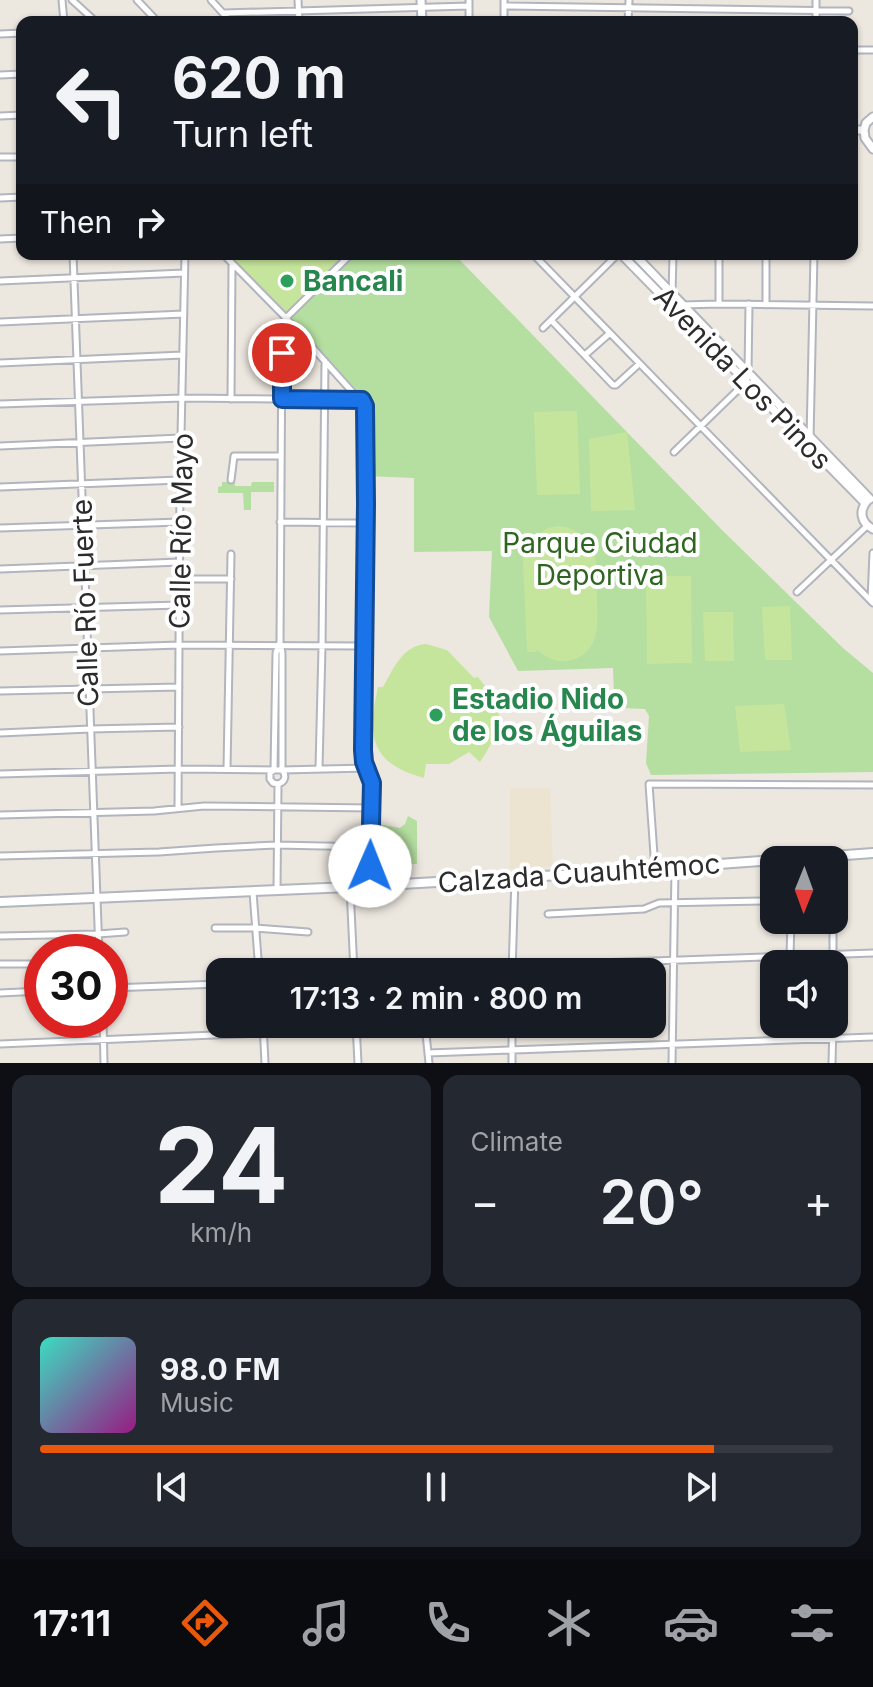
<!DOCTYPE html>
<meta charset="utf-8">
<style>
body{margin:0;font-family:Inter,sans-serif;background:#242831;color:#f1f3f6;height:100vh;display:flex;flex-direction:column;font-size:30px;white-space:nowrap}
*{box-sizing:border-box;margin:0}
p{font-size:26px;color:#9ea1a6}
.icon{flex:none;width:44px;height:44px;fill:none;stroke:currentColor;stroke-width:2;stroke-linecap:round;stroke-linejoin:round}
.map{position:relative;height:1063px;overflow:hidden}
.sheet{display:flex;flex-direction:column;gap:12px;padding:12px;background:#0d0f14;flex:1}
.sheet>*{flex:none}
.top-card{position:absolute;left:16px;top:16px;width:842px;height:244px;border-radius:16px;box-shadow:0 2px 6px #0004;background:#171b24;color:#f1f3f6;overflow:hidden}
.needle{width:52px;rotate:181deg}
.fabs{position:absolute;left:760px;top:846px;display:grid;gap:16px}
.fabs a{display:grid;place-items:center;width:88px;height:88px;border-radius:16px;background:#171b24;box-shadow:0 2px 6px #0004;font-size:40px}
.speed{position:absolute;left:24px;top:934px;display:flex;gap:16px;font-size:40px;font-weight:700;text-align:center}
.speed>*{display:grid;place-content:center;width:104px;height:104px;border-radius:50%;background:#171b24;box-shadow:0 2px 6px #0004;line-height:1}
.speed .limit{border:12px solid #d22;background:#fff;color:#111}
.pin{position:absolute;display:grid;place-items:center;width:68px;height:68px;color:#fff;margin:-34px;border:4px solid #fff;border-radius:50%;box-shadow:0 2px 8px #0007}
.me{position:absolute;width:88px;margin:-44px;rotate:1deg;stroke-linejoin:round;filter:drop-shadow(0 0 6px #0008)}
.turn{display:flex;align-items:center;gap:28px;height:168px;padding:0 24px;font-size:36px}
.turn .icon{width:104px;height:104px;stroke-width:2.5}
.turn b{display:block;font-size:56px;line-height:68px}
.then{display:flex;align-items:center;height:76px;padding:0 24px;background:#0003;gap:16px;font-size:30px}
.big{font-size:60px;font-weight:600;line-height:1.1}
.sheet .tile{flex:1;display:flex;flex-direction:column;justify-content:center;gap:12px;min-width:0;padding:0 28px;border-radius:16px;background:#242831}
.sheet .dial{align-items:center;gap:0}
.dial b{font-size:104px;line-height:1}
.song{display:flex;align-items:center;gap:24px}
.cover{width:96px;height:96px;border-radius:12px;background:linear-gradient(135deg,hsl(170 70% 55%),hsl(310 70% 35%))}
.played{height:8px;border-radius:4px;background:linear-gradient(90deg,#ea580c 85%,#363941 85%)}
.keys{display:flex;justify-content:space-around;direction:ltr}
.heat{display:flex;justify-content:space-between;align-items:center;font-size:44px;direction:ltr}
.sheet .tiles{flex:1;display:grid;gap:12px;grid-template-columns:1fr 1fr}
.tile:last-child{grid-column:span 2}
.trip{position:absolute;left:206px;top:958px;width:460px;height:80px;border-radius:16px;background:#171b24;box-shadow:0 2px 6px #0004;font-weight:600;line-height:80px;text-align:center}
.dock{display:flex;height:128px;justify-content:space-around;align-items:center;background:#090b0e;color:#9ea1a6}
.dock .icon{width:56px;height:56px}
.dock .active{color:#ea580c}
.dock b{font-size:36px;color:#f1f3f6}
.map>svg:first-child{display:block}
.education{fill:#ece3d0}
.green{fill:#b5dfa0}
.pitch{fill:#c6e59c}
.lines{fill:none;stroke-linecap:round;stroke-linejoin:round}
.minor-casing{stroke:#b2b5be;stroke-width:9}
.tertiary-casing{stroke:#b2b5be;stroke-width:11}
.secondary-casing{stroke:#b2b5be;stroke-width:12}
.minor{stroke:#fff;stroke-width:5}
.tertiary{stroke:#fff;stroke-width:7}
.secondary{stroke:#fff;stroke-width:8}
.route-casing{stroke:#114b97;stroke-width:20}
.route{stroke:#1a73e8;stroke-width:14}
.leisure-dot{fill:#2e9e5b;stroke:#fff;stroke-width:3}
.labels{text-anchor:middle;stroke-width:8;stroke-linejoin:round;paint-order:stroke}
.leisure-label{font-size:28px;font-weight:bold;fill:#27864d;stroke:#fff;text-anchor:start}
.street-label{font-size:28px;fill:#2c2c2c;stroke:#fff}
.park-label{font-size:28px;fill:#2e6520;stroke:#fff}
</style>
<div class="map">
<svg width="873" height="1063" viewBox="0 0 873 1063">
<rect width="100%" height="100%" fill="#ece7df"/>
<path class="education" d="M510,788h40l3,78 -43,3z"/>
<path class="green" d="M335,254h119l269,277 120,117 30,25v99l-222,3 -5,-12 3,-47 -4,-7 -23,-1 -8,-12 -1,-28 -95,3 -29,-54 3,-66 -78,1v-74l-47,-2 -2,-75 -9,-12 -72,-77z
M222,482h13v4h16l1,-4h22v10h-23v18h-7l-1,-17h-25v-6l4,-1z
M408,816l9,5v43h-26v-11h-13v-29l22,4 5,-4z"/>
<path class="pitch" d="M228,254h120l-63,59z
M577,411l3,83 -43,1 -3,-83z
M627,432l8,78 -44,1 -2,-72z
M561,526c20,4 29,15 35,34 0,14 1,29 1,44 1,23 2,48 -26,56 -14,4 -23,-2 -34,-10l-1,2h-9l-5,-115h10l1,3 14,-12z
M646,576h45l1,87 -45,1z
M790,606l2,54h-27l-3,-53z
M703,612h30l1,49h-29z
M426,644l21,6 27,28 4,-1c7,9 15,18 19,28 7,19 -7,42 -17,57l-11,-10 -20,12h-23l-2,14c-54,-15 -57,-41 -46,-91h5c11,-19 19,-41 43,-43z
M784,704l7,46 -51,2 -5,-46z"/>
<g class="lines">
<g class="minor-casing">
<path id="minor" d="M62,0l2,22
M72,0l22,20
M137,0l21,22
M211,0l20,22
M298,0l1,22
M469,0v22
M504,6l345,5
M224,13l245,-7
M504,22v-22
M628,22l1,-22
M816,22v-22
M0,34l22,-1
M852,50h21
M0,75l22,-1
M0,116l22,-1
M0,157h22
M0,198l22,-1
M0,239l22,-1
M73,254l26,698
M223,254l63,64 79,88 1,117 -3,227 1,12 8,21 -2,102
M533,254l340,349
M0,281l184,-8
M668,301l4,-6 1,-41
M719,304v-50
M766,305v-51
M676,308l6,-3 37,-1 154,2
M551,320l62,65h3l23,-21
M0,322l184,-8
M543,328l75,-74
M585,355l25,-22
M0,363l183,-8
M231,399l1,-134
M0,404l182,-6 179,2
M810,439l4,-185
M0,446l181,-8
M674,452l72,-70 2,-10 1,-68
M231,480l3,-24h47
M0,487l180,-7
M280,522l86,1
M0,528l180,-6
M0,569l180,-7
M180,579h51
M797,592l70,-66
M871,600l2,-47
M0,610l180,-5
M0,651l179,-6 185,1
M0,691l179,-4
M0,733l90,-4 89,-2
M319,768l3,-121 3,-286
M227,769l4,-215
M0,774l179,-5 103,1 85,-2
M278,784l-5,-1 -3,-4v-6l4,-3 2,-117 3,-9
M178,808l2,-328 5,-226
M0,815l154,-4 50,-5 168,2
M0,856l159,-4 57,-4 60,-3 95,2
M655,869l-6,-85 224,1
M350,887l4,85
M277,890l1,-106c7,-2 9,-8 4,-14v-117l-2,-10 2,-314 4,-11 65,-64
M253,892l6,80
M548,914l96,-5 15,-6 103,-2
M215,928h40l53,4
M0,936l98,-2 27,-2
M790,957l1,-37
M0,964h42
M833,964v-44
M409,972l104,-6 360,-13
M512,972l3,-95
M110,988l110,-4
M0,993l42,-2
M103,1020l1,43
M263,1024l2,39
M356,1024l2,39
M425,1024l4,39
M0,1044l425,-18
M428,1053l445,-16
M512,1063v-39
M672,1063l3,-195
M832,1063l1,-39"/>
</g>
<g class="tertiary-casing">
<path id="tertiary" d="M421,0l1,22
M852,130h12
M864,130l1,8 8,11
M864,130l2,-7 7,-6
M621,254l244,249
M634,254l236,245
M868,500c-10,11 -7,23 5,29"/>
</g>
<g class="secondary-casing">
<path id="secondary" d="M778,860l95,-7
M0,902l350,-15 245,-14 179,-13"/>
</g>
<use href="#minor" class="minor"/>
<use href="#tertiary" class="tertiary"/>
<use href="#secondary" class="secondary"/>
</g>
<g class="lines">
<g class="route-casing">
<path id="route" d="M282,353v46l80,1 3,6 1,98 -3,246 1,12 8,21 -2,83"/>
</g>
<use href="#route" class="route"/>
</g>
<g class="leisure-dot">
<circle cx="287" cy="281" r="8"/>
<circle cx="436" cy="715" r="8"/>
</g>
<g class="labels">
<g class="leisure-label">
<text x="303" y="291">Bancali</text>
<text x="452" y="709">Estadio Nido<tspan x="452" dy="32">de los Águilas</tspan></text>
</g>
<g class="street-label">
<text transform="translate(743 378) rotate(46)" y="10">Avenida Los Pinos</text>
<text transform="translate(181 531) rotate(-89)" y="10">Calle Río Mayo</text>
<text transform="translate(85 603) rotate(-92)" y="10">Calle Río Fuerte</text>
<text transform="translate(579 873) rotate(-4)" y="10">Calzada Cuauhtémoc</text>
</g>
<g class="park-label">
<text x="600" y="553">Parque Ciudad<tspan x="600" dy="32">Deportiva</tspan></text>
</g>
</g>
</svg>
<div class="fabs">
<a><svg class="needle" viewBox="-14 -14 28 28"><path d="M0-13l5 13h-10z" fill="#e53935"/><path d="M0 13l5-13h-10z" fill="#9ea1a6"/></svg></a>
<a><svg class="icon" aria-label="sound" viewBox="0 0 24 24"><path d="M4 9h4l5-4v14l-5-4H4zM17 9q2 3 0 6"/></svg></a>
</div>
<div class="speed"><div class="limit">30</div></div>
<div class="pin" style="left:282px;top:353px;background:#d93025"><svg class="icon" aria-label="arrive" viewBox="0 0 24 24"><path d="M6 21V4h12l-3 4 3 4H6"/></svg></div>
<svg class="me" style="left:370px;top:866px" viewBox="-20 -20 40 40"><circle r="19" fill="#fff"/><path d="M0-13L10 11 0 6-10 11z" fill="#1a73e8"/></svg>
<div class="trip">17:13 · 2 min · 800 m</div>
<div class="top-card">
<div class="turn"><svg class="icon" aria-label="left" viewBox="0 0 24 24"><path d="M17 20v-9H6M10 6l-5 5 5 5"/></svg><div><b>620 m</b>Turn left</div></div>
<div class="then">Then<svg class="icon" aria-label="right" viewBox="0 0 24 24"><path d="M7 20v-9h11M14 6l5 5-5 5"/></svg></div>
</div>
</div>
<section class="sheet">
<div class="tiles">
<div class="tile dial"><b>24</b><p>km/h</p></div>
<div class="tile"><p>Climate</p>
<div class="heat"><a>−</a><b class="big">20°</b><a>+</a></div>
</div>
<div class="tile">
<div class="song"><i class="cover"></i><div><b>98.0 FM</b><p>Music</p></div></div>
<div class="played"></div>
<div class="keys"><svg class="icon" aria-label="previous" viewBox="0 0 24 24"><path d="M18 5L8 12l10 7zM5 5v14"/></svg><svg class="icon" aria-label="pause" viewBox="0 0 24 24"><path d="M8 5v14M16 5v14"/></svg><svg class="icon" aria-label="next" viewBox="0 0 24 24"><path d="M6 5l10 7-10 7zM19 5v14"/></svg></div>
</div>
</div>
</section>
<nav class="dock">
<b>17:11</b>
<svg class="icon active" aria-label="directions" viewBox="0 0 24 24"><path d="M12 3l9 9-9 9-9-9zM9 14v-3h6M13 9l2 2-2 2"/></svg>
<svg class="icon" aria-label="music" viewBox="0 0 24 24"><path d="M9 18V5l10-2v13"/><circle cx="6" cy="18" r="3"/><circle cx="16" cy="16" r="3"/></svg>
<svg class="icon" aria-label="phone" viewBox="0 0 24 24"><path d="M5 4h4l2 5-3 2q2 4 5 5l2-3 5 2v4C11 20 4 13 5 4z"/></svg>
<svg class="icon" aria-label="climate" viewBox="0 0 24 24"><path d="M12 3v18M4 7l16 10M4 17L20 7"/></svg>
<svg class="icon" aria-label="car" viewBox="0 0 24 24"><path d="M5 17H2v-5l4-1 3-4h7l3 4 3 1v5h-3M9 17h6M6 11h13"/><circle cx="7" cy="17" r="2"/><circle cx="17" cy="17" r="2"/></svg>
<svg class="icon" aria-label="filters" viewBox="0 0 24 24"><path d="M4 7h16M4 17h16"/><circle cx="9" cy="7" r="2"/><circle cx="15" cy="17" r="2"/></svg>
</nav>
